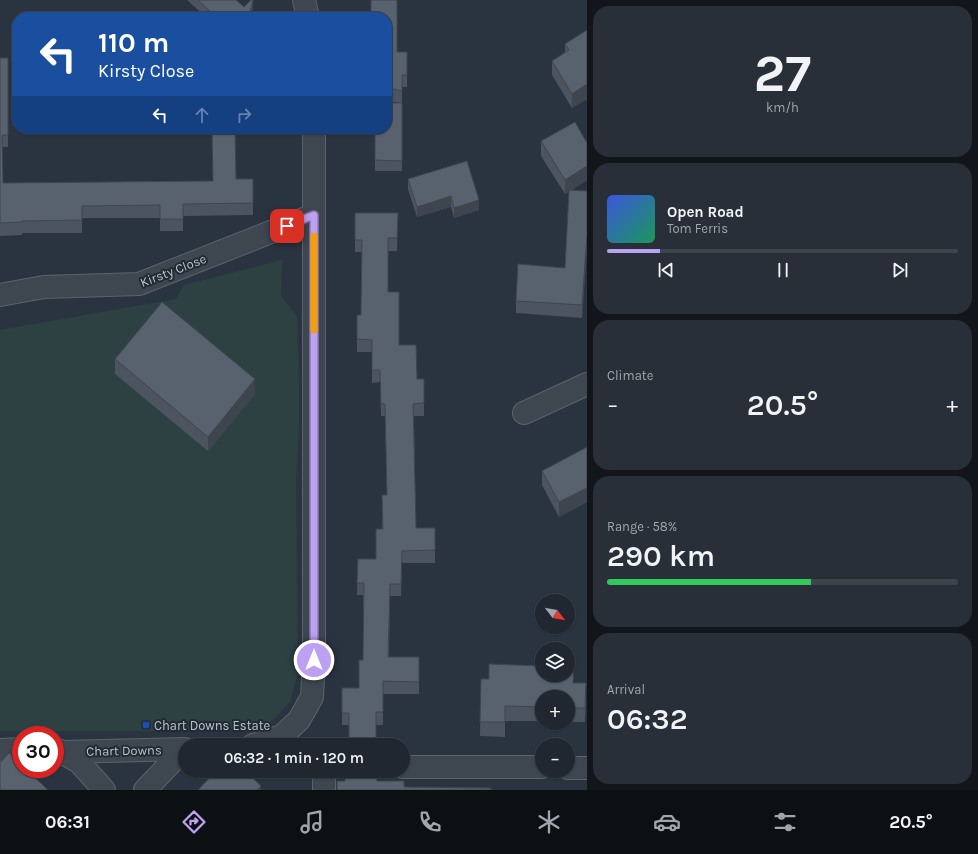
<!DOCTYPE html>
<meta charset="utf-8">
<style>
body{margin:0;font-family:Karla,sans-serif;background:#282f38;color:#f1f3f6;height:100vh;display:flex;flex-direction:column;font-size:15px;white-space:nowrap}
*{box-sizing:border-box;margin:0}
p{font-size:13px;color:#a2a5ab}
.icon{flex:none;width:22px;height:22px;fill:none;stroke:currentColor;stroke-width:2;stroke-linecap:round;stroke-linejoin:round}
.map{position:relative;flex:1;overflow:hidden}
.details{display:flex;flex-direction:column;gap:6px;padding:6px;background:#12151a;width:391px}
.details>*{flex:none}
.top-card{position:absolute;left:12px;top:12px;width:380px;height:122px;border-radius:16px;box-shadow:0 1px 3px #0004,0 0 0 1px #3d444c;background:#1a4fa0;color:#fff;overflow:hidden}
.needle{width:26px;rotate:121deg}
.buttons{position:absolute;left:535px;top:594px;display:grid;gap:8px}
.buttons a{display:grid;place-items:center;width:40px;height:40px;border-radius:50%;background:#202730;box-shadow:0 1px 3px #0004,0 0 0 1px #3d444c;font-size:20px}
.speed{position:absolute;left:12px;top:726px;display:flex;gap:8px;font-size:20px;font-weight:700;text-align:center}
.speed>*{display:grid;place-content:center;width:52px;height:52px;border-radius:50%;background:#202730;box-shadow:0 1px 3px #0004,0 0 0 1px #3d444c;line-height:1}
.speed .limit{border:6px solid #d22;background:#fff;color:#111}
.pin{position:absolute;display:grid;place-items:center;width:34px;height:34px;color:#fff;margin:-17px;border-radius:8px;box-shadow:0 2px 6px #0006}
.me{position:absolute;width:44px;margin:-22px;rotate:0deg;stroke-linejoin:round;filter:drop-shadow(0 0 3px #0008)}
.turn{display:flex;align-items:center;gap:14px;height:84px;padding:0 20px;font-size:18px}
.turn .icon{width:52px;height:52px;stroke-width:2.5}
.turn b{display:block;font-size:28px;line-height:34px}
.lanes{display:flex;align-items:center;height:38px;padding:0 20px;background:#0003;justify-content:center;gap:20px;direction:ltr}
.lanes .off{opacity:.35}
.big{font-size:30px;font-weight:600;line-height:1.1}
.details .widget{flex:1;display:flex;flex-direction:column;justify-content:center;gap:6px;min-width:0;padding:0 14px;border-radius:16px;background:#282f38}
.details .dial{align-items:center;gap:0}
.dial b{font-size:52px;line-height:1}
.song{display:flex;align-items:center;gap:12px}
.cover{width:48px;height:48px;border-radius:6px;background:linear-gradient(135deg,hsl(230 70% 55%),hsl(150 70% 35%))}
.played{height:4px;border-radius:2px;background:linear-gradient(90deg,#bca0f2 15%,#3d444c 15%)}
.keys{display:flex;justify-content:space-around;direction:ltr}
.heat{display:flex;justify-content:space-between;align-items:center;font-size:22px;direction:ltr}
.charge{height:6px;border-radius:3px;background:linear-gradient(90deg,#34c759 58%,#3d444c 0)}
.trip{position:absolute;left:178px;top:738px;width:232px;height:40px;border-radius:20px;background:#202730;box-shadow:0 1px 3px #0004,0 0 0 1px #3d444c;font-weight:600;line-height:40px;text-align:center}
.tabs{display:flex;height:64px;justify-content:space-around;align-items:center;background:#0d1013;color:#a2a5ab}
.tabs .icon{width:28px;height:28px}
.tabs .on{color:#bca0f2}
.tabs b{font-size:18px;color:#f1f3f6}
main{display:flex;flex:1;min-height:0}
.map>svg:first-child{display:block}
.green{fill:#2d4142}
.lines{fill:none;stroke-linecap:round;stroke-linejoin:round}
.minor-casing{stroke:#5b646d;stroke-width:24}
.minor{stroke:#3e4650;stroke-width:22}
.wall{fill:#4c545f}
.shaded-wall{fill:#3e454e}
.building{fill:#58626f;stroke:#3e454e}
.route-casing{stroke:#7a689d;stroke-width:10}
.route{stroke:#bca0f2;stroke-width:7}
.slow{stroke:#f59e0b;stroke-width:7}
.transit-dot{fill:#1a4fb4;stroke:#222b35;stroke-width:1.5}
.labels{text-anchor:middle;stroke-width:4;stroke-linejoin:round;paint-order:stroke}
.street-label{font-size:13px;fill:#bac1ca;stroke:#222b35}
.poi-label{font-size:13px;fill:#bac1ca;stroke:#222b35;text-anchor:start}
</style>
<main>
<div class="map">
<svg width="587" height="790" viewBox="0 0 587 790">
<rect width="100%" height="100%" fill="#2a3440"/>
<path class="green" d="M282,260l-1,36 16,20 2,64v49l-3,52 2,192 -8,29 -19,20 -24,6 -86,3h-161v-401l176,-31 8,-14z"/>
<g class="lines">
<g class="minor-casing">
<path id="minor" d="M304,0l4,17
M0,295l44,-8 95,-3 175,-69
M524,413l63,-29
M253,745l29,-9 17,-16 13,-23 2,-38v-530
M0,750l21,-1
M58,750l21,12 25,28
M63,752l122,-3
M403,767h139
M568,768h19
M324,771v19
M145,790l39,-41"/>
</g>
<use href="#minor" class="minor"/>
</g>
<path class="wall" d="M187,0h49l8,7 9,-7v7l-1,7 3,3h-49z
M387,17l10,35h10v35h-5v84h-27v-42l25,-26 -13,-2z
M587,30v69l-15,9 -20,-33v-14l13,-8v-9z
M0,58h8v89h-6l1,36 210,-2 23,-2h17v36l-70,1v15h-23v-13h-78v15h-60v2l-22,1z
M541,141l46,2v37l-15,10 15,1v57l-5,70 -66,-5v-12l49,-33 4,-76 -4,2 -24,-38z
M467,161l12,49 -25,8 -3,-11 -34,10 -9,-28v-10z
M355,213h43l-1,38h-9v41l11,53 18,34h7v37h-10l2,112h19v35h-33l-1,33h-11l-1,61h30v37h-36v31h-41v-37h17l4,-28v-65h-6l1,-36h18l6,-30v-34h5l-2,-79h-4l-1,-34 -8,1v-31h-15v-37h4l1,-63h-7z
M115,359l140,35 -47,57 -93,-77z
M587,447v55l-28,15 -17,-32v-14z
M481,679l93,4 12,14 -1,25h-17v-25h-26v24h-37v16l-25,-1z"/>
<path class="shaded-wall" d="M253,0v7l-2,10 -1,-5z
M587,84v15l-15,9v-14z
M587,166v14l-22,14v-14z
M451,196v11l-34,10v-10z
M479,200v10l-25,8v-10z
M587,235v13l-5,70v-13z
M255,379v15l-47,57v-14z
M587,488v14l-28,15v-15z
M261,786v4h-4z"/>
<path class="building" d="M198,0h38l8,7 7,-7h2l-3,12 5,5h-39z
M371,0h26v52h10v23h-5v16l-15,-3v-71h-16z
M587,30v54l-15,10 -20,-33 17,-11 -4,-6z
M0,58h8v77h-6l1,48 210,-2 -1,-52h23l1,50h17v24l-70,1v15h-23v-14l-78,1v14l-60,1v1l-22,1z
M387,103h15v58l-27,-1v-31h12z
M575,122l12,21v23l-22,14 -24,-39z
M467,161l12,39 -25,8 -3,-12 -34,11 -9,-28z
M569,190l18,1v44l-5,70 -66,-4 2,-37 47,4z
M355,213h43l-1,25h-9v54h11v53h17l1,34h7v24l-11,1 3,124h19v22l-33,1 -1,33h-11l-2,73h31v25l-36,-1v31h-7v33h-27v-32h-7v-25h17v-28h4l1,-77h-7l1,-24h18v-30h7l-1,-34h5l-2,-91h-4l-1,-34h-8v-30l-15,-1v-24h4l1,-75h-7z
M162,302l93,77 -47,58 -93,-78z
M587,447v41l-28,14 -17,-31z
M568,660h6l-1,23h13l-1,25h-17v-11h-26v10l-37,-1v16h-25l1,-43h8v-15l53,2v9h26z
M9,753l12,11v5h5l22,21h-48v-27z
M216,771h29l16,15 -4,4h-59z
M345,771h31l1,10h27v6l87,1v2h-154v-9h8z"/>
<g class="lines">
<g class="route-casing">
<path id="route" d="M287,226l27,-11v445"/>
</g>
<use href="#route" class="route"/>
<path class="slow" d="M314,330v-94"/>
</g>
<rect class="transit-dot" x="142" y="721" width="8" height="8" rx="2"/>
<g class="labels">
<g class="street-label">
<text transform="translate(173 270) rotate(-21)" y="5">Kirsty Close</text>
<text transform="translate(124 750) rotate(-1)" y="5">Chart Downs</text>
</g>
<g class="poi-label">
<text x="154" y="730">Chart Downs Estate</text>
</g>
</g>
</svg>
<div class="buttons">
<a><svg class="needle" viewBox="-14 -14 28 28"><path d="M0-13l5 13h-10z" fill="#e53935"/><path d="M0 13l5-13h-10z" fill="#a2a5ab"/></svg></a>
<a><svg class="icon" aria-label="layers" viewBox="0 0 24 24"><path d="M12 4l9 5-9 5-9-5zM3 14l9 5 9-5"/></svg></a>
<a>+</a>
<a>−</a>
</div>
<div class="speed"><div class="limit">30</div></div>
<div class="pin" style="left:287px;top:226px;background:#d93025"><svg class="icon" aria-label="arrive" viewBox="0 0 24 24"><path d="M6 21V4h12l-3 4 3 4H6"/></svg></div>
<svg class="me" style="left:314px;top:660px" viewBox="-20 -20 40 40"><circle r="17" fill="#bca0f2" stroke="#fff" stroke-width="3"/><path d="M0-11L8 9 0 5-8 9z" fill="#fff"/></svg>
<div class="trip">06:32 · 1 min · 120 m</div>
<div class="top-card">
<div class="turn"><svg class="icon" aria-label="left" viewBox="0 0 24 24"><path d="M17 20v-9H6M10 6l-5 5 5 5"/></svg><div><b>110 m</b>Kirsty Close</div></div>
<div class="lanes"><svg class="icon" aria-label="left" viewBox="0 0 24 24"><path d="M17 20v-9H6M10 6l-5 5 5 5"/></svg><svg class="icon off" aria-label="ahead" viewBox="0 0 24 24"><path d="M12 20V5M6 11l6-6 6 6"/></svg><svg class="icon off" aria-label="right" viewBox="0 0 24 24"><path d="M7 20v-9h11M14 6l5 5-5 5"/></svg></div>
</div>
</div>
<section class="details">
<div class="widget dial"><b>27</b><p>km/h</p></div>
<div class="widget">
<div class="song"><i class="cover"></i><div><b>Open Road</b><p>Tom Ferris</p></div></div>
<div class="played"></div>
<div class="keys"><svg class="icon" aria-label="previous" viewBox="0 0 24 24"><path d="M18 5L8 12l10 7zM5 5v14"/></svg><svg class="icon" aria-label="pause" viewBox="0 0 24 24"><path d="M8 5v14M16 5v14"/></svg><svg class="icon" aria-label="next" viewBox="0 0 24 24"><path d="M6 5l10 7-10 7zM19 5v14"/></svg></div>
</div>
<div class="widget"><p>Climate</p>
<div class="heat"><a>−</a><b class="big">20.5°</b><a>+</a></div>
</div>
<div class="widget"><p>Range · 58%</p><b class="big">290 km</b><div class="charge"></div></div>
<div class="widget"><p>Arrival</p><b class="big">06:32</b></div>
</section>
</main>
<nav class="tabs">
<b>06:31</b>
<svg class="icon on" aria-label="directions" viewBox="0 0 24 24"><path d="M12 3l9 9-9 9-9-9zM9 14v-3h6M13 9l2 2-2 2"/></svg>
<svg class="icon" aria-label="music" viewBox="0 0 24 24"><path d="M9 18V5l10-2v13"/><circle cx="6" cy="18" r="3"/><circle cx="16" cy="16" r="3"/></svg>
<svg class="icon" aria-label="phone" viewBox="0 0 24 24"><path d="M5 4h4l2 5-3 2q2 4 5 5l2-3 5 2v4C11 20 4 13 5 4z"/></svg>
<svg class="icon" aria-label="climate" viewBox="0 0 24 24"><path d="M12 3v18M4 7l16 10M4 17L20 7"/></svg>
<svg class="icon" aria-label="car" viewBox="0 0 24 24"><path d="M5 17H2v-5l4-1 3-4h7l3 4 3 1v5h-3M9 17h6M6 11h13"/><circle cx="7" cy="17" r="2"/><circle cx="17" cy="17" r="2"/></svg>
<svg class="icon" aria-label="filters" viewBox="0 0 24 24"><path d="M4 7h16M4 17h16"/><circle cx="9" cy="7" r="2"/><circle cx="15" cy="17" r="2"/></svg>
<b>20.5°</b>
</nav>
